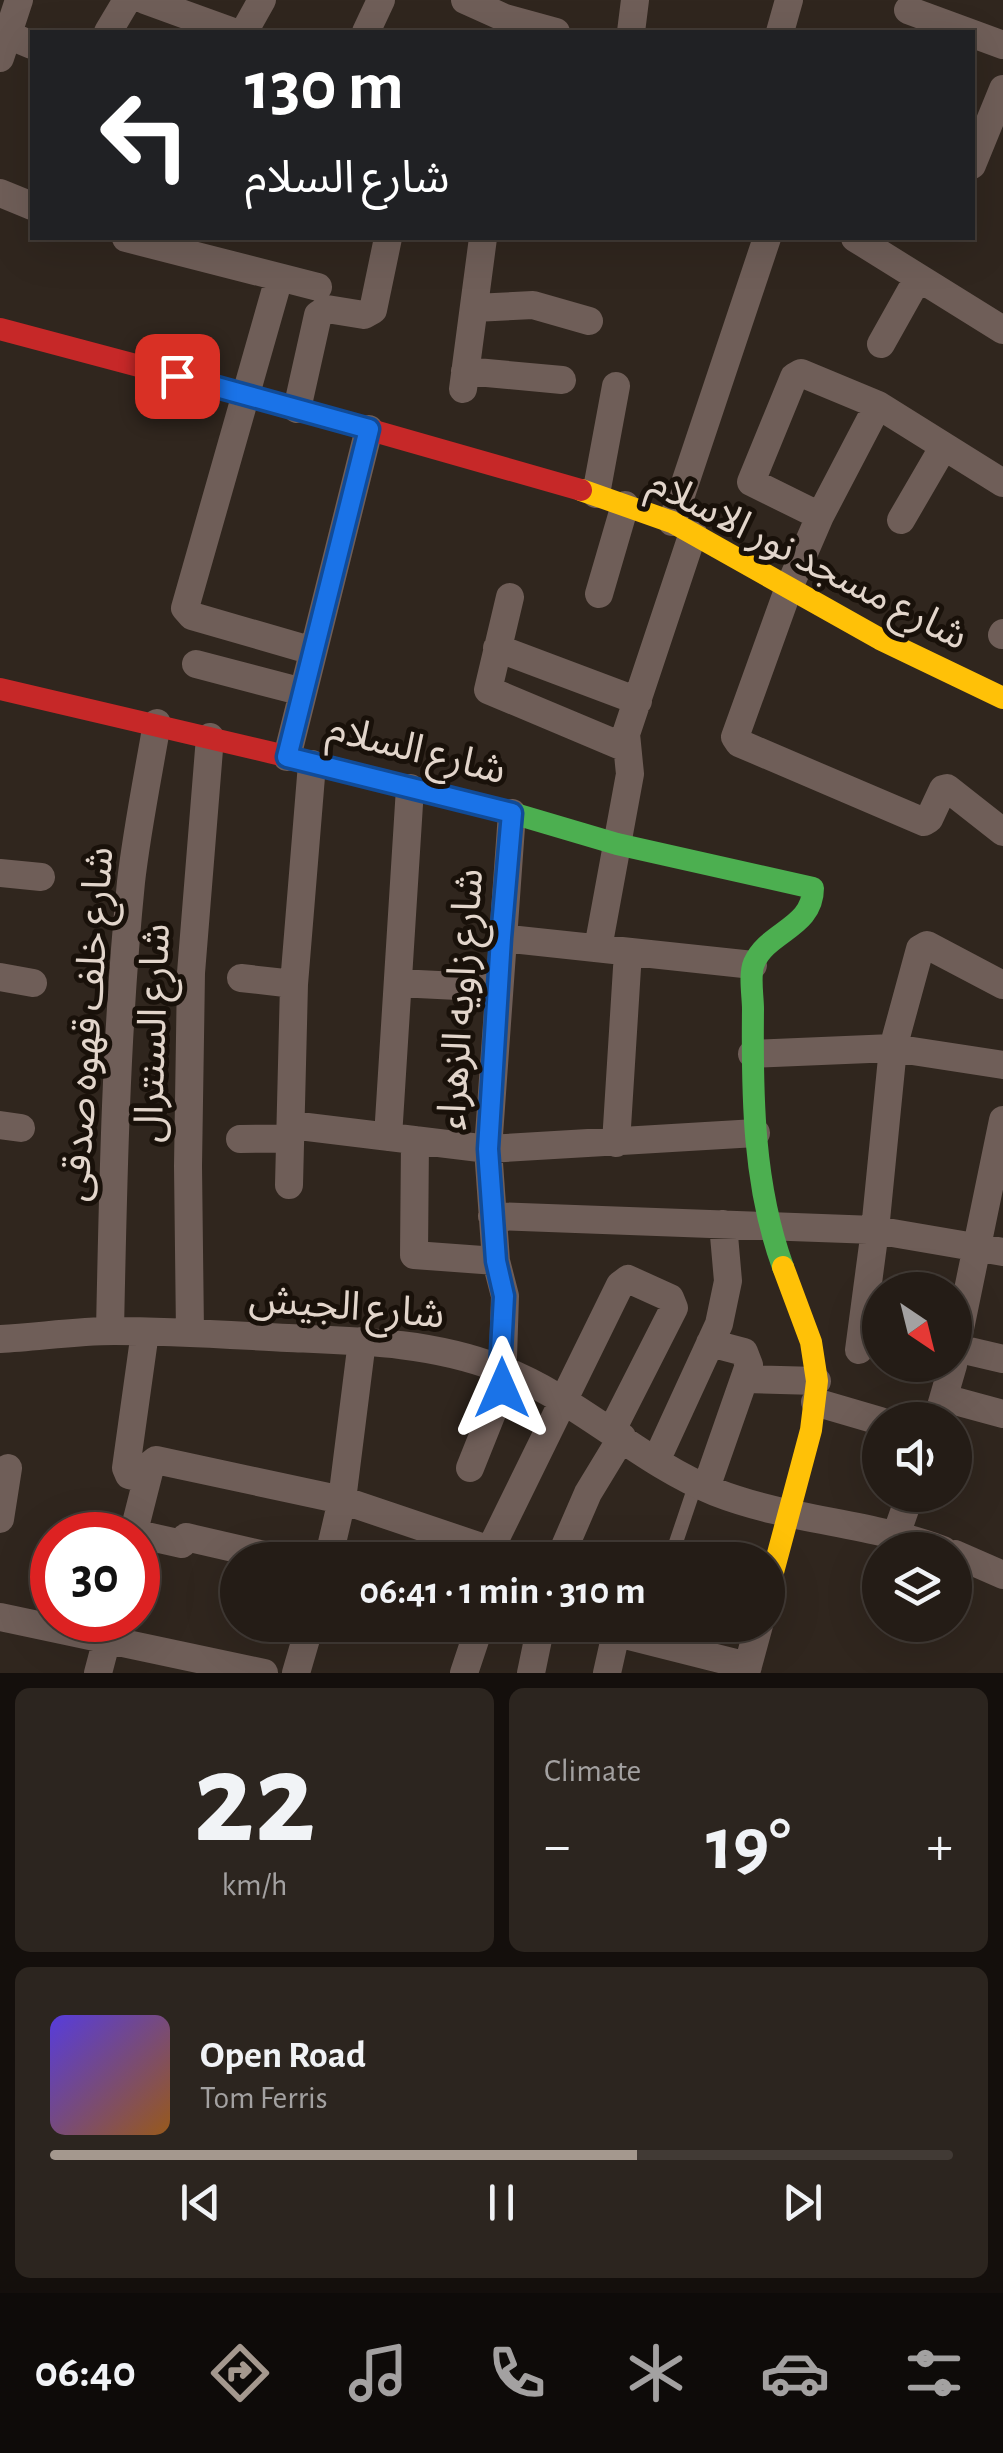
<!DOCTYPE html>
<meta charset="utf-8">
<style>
body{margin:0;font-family:"Alegreya Sans","Noto Sans Arabic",sans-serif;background:#2c251f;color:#f1f3f6;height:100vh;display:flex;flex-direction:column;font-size:38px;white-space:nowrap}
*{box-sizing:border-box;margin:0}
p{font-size:32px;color:#a3a1a1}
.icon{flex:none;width:55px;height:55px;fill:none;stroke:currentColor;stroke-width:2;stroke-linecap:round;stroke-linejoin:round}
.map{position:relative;height:1673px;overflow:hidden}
.details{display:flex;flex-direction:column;gap:15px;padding:15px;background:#140f0c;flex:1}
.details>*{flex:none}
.guide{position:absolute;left:30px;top:30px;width:945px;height:210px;border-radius:0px;box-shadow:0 10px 40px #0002,0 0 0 2px #413a35;background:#202124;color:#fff;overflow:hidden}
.needle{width:65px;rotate:145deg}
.controls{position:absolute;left:862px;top:1272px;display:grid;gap:20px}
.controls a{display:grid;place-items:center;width:110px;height:110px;border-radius:50%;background:#241c16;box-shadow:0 10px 40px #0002,0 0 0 2px #413a35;font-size:50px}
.speed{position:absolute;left:30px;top:1512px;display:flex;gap:20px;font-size:50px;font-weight:700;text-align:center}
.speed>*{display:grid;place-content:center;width:130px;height:130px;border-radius:50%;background:#241c16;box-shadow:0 10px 40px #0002,0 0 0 2px #413a35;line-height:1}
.speed .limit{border:15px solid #d22;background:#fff;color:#111}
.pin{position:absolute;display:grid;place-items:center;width:85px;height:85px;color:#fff;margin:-42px;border-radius:20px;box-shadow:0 5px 15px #0006}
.me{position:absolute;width:110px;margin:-55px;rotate:0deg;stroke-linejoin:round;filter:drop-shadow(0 0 8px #0008)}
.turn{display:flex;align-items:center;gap:35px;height:210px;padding:0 50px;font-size:45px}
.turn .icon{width:130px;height:130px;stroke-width:2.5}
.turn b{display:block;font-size:70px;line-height:85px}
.big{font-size:75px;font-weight:700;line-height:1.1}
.details .tile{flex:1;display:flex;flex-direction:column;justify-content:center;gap:15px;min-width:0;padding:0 35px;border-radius:15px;background:#2c251f}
.details .dial{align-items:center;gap:0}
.dial b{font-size:130px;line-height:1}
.song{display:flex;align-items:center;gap:30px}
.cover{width:120px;height:120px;border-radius:15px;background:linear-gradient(135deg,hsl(250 70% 55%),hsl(30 70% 35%))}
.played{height:10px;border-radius:5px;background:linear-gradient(90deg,#a4988e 65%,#413a35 65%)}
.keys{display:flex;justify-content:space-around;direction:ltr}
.heat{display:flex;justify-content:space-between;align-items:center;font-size:55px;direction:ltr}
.details .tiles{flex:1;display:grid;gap:15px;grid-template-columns:1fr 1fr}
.tile:last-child{grid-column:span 2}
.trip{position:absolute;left:220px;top:1542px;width:565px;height:100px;border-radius:50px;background:#241c16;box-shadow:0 10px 40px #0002,0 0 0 2px #413a35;font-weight:700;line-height:100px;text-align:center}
.menu{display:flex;height:160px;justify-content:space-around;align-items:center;background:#0e0b09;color:#a3a1a1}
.menu .icon{width:70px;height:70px}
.menu .active{color:#a4988e}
.menu b{font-size:45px;color:#f1f3f6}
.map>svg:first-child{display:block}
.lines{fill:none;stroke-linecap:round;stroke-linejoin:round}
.lane{stroke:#6f5e58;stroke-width:14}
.street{stroke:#6f5e58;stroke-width:28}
.fast{stroke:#4caf50;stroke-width:22}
.slow{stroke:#ffc107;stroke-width:22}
.jam{stroke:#c62828;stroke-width:22}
.route-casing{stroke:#114b97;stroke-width:25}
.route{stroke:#1a73e8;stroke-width:18}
.labels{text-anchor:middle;stroke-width:10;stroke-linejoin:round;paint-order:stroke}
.street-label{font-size:40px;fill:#e2d5cb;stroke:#19110a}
</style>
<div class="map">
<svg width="1003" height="1673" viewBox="0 0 1003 1673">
<rect width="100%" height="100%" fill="#30261e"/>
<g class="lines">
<path class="lane" d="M670,1560l26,-77"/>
<path class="street" d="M145,0l88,32
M465,0l40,18 51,14
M908,10l95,35
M108,32l19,-32
M244,32l18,-32
M366,32l15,-32
M631,32l4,-32
M780,32l9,-32
M8,35l24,10
M0,58l19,-58
M972,165l31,-76
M0,193l32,13
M126,238l192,49
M855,238l148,92
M279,278l-94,330 7,8 121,35
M474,308l59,-3 56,16
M881,344l37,-66
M465,371l97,9
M463,389l20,-151
M878,405l-58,111 -32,74 -53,147 4,6 185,79 5,-3 14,-30 4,-1 56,44
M297,409l21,-94 9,-6 37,6 9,-5 15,-72
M596,494l20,-108
M820,516l-69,-34 43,-105 7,-4 77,32 125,78
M901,520l43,-74
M672,522l95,-284
M599,594l26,-89
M510,597l-22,93 138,58
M1002,635l1,-2
M497,648l141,53
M196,664l107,28
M287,757l82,-328
M0,873l41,4
M501,938l252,27
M598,948l32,-174 -4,-40 67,-201
M0,977l33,6
M241,978l53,6
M398,983l100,5
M752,1054l141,-6 110,17
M0,1125l21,3
M291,1125l197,24 268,-16
M388,1137l22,-349
M240,1139l50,-1
M415,1140l-1,115 82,6
M616,1143l12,-191
M289,1185l5,-201 18,-220
M492,1216l383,14 128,22
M110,1331c3,-150 6,-300 21,-449 6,-53 17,-106 26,-159
M145,1332l-19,136 3,7 18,4
M190,1333l-2,-167 3,-193 19,-236
M0,1339c38,-2 76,-8 114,-8 58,0 116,4 174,7 72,3 142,4 210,30 80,30 140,93 217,124 74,29 154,30 228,58
M956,1348l47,11
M859,1350l16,-120 18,-182 27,-99 7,-4 76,40
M955,1353l48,-233
M746,1379l71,2
M944,1398l59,16
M815,1402l65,19
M937,1420l16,-55
M656,1461l63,-137 9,-43 -5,-57
M470,1468l32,-80 3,-92 -9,-35 -8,-112 24,-336
M706,1488l43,-123 -5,-13 -34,-9
M0,1519l8,-51
M133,1533l49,11 4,-7 100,23
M133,1535l18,-71 5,-4 186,40 157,53 3,6
M896,1535l14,-40
M490,1550l130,-265 8,-6 42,19 4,10 -62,122
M955,1554l48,21
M328,1560l14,-60 20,-159
M559,1560l29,-67 34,-56
M0,1617l264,56
M585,1625l163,41
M98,1673l14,-53
M296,1673l14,-48
M464,1673l16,-48
M531,1673l10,-48
M607,1673l9,-40
M746,1673l13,-48"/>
<path class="fast" d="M307,761l205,52 105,31 196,44c0,40 -45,43 -59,75 -5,12 -1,33 -1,46 -1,86 0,176 30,258"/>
<path class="slow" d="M581,490l91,32 208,117 123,59
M768,1591l43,-161 6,-49 -6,-39 -28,-75"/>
<path class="jam" d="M0,329l248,66 333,95
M0,689l307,72"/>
</g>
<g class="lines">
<g class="route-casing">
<path id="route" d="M177,376l192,53 -82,328 225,56 -11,125 -13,211 8,112 8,35 -4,73 2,19"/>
</g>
<use href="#route" class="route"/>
</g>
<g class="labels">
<g class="street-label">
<text transform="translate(809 558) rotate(27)" y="14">شارع مسجد نور الاسلام</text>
<text transform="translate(417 748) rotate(14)" y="14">شارع السلام</text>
<text transform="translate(459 999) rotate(-86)" y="14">شارع زاويه الزهراء</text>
<text transform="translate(86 1024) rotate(-86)" y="14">شارع خلف قهوه صدقى</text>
<text transform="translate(151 1033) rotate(-88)" y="14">شارع السنترال</text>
<text transform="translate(347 1305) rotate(5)" y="14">شارع الجيش</text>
</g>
</g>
</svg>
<div class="controls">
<a><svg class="needle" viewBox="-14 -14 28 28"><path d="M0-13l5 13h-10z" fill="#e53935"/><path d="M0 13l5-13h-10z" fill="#a3a1a1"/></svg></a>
<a><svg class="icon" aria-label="sound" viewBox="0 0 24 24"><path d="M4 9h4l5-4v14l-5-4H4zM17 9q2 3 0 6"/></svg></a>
<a><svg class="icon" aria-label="layers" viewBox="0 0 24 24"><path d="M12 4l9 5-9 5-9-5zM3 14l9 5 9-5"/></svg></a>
</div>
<div class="speed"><div class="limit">30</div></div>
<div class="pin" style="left:177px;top:376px;background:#d93025"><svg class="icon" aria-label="arrive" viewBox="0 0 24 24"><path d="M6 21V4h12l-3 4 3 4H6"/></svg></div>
<svg class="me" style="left:502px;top:1388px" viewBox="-20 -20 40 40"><path d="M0-17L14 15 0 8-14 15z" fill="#1a73e8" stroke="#fff" stroke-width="4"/></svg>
<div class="trip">06:41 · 1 min · 310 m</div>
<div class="guide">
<div class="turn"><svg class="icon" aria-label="left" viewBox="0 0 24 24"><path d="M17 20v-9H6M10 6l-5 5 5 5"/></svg><div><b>130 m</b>شارع السلام</div></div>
</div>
</div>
<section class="details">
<div class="tiles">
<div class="tile dial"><b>22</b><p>km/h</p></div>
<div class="tile"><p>Climate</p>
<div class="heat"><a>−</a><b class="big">19°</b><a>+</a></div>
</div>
<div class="tile">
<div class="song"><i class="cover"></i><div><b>Open Road</b><p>Tom Ferris</p></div></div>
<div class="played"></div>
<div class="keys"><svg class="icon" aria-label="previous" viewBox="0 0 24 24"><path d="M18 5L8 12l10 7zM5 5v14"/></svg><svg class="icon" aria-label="pause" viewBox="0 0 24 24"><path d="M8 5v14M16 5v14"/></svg><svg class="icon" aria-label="next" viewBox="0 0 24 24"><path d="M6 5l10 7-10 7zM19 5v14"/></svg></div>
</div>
</div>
</section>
<nav class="menu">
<b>06:40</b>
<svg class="icon active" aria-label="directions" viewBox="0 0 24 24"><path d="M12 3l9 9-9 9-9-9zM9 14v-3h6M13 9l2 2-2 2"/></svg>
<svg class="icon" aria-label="music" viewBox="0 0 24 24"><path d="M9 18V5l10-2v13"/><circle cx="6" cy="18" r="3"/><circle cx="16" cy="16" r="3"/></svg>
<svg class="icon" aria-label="phone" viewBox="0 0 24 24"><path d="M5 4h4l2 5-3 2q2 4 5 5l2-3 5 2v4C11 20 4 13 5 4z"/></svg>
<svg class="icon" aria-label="climate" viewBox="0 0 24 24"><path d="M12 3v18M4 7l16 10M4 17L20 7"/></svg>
<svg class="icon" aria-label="car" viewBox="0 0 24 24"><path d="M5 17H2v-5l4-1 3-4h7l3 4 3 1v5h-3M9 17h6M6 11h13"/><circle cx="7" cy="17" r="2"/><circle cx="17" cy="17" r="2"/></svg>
<svg class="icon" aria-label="filters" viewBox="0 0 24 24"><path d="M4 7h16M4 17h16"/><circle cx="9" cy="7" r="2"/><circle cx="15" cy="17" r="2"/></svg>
</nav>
